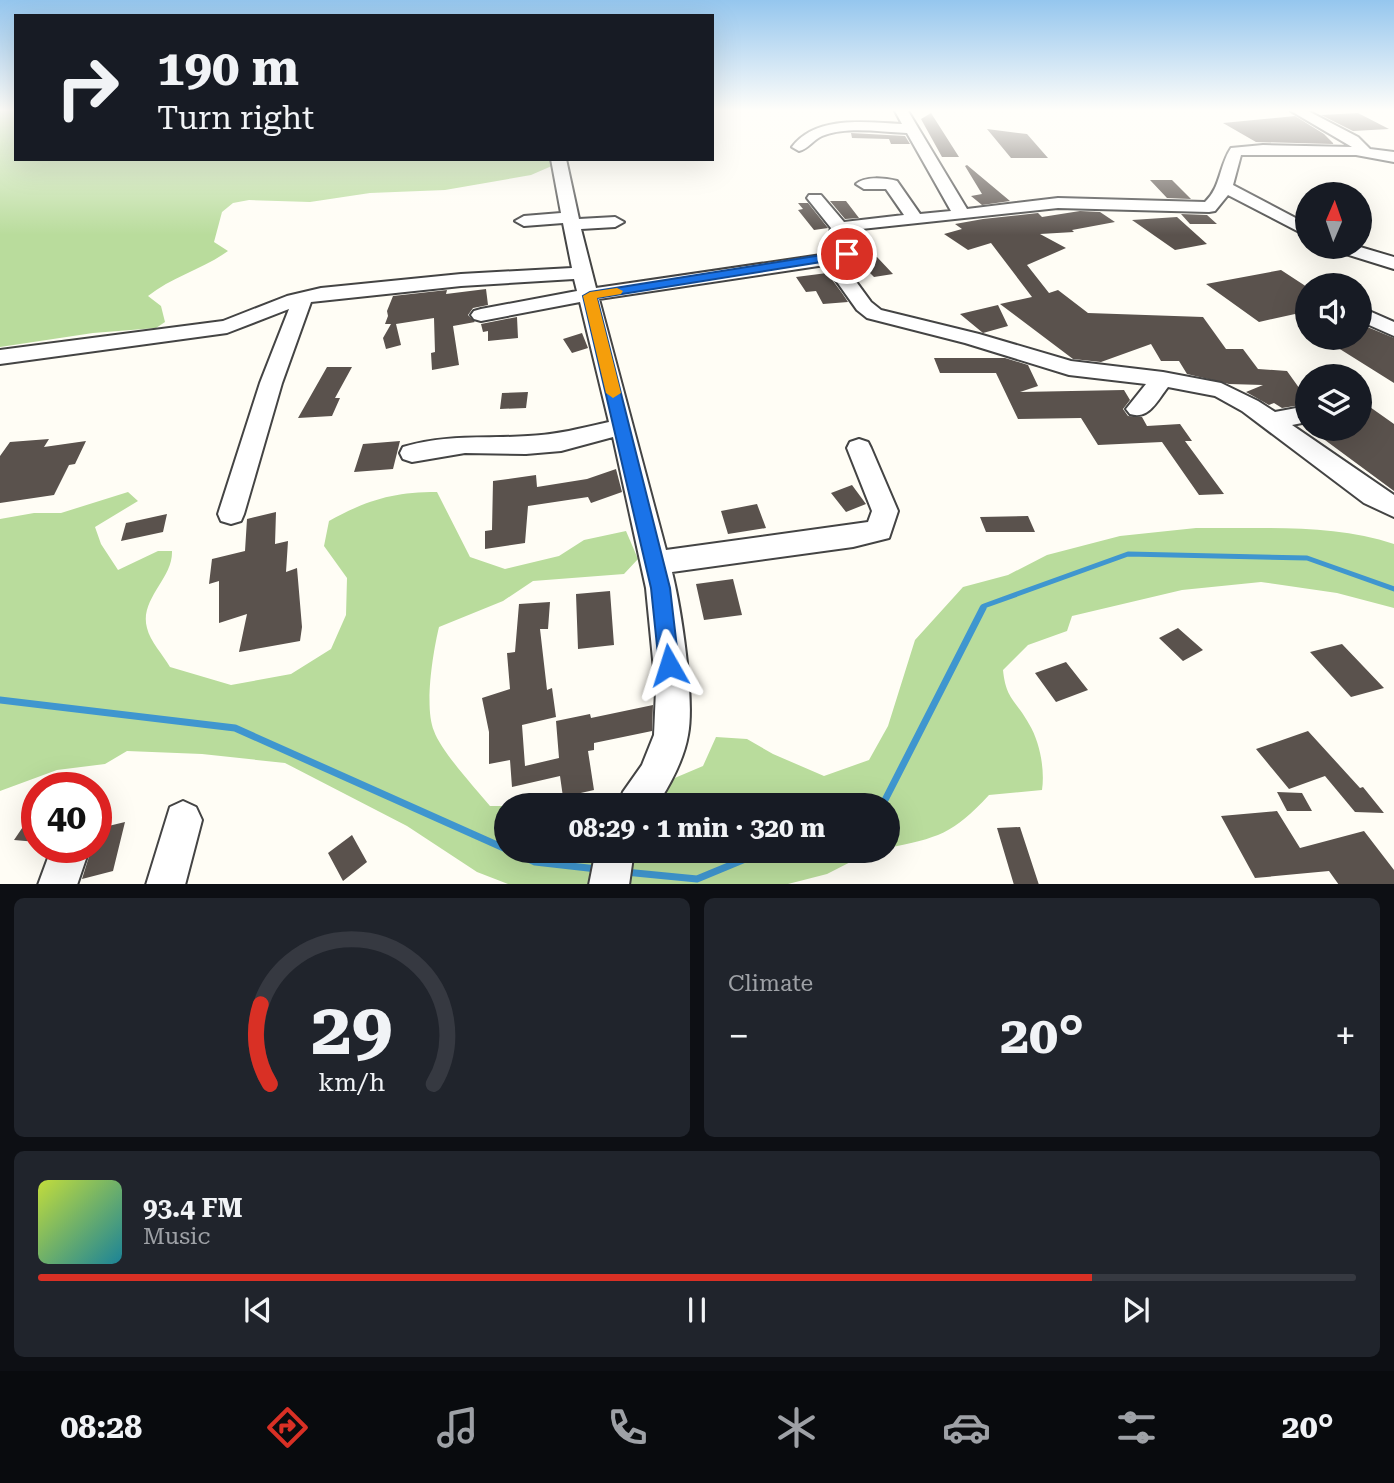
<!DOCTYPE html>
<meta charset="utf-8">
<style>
body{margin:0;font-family:"Roboto Serif",serif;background:#20242c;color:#f1f3f6;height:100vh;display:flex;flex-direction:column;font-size:26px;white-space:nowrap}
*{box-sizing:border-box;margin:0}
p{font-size:23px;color:#9ea1a6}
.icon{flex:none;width:38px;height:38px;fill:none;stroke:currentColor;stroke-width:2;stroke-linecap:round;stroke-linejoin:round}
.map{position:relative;height:884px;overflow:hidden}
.details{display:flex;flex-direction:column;gap:14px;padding:14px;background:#0d0f14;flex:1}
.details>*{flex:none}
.banner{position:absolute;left:14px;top:14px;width:700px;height:147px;border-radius:0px;box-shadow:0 7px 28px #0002;background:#171b24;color:#f1f3f6;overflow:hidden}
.needle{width:46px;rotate:2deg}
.buttons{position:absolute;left:1295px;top:182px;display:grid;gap:14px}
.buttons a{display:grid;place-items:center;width:77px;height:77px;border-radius:50%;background:#171b24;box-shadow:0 7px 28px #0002;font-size:35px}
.speed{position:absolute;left:21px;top:772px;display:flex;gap:14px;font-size:35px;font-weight:700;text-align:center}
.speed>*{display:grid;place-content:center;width:91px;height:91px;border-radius:50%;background:#171b24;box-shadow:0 7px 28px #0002;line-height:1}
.speed .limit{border:10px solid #d22;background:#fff;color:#111}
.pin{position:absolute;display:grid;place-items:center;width:60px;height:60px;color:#fff;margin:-30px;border:4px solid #fff;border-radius:50%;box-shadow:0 2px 7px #0007}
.me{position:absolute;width:77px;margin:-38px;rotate:354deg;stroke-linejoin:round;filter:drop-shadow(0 0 5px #0008)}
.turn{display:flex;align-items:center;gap:24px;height:147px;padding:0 28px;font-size:32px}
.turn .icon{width:91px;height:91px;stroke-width:2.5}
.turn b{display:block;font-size:49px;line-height:60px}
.big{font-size:52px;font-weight:700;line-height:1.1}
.details .tile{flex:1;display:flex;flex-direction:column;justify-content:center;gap:10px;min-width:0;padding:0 24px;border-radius:10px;background:#20242c}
.details .dial{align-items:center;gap:0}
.dial svg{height:182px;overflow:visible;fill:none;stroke:#363941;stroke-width:7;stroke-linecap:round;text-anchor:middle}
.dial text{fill:#f1f3f6;stroke:none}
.song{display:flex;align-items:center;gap:21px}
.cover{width:84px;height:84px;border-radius:10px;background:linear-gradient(135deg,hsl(70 70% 55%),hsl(190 70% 35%))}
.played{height:7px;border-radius:4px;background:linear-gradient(90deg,#d93025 80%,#363941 80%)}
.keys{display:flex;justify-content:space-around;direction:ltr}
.heat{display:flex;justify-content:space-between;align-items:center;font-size:38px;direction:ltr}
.details .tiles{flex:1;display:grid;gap:14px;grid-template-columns:1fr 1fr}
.tile:last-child{grid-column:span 2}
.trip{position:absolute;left:494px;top:793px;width:406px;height:70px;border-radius:35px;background:#171b24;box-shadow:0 7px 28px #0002;font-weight:700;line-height:70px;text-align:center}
.menu{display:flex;height:112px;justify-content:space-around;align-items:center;background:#090b0e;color:#9ea1a6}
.menu .icon{width:49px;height:49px}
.menu .on{color:#d93025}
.menu b{font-size:32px;color:#f1f3f6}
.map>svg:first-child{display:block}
.forest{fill:#b9dc9c}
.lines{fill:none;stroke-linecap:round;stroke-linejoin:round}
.stream-far1{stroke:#3f96cf;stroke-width:5}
.stream{stroke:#3f96cf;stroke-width:7}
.building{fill:#5a524d}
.minor-casing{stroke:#444;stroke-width:4}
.minor{fill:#fff;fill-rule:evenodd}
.route{fill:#1a73e8;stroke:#114b97;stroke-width:2}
.slow{fill:#f59e0b}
</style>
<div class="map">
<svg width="1394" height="885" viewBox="0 0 1394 885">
<rect width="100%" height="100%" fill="#fffdf5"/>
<path class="forest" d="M0,111h16v48h536l2,6 -23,10 -86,15 -75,3 -60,9 -61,-2 -16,3 -11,9 -8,30 14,9c-25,18 -56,26 -80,45l13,10 4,16 -9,6 -63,5 -93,14z
M128,492l10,9 -43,26 6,17 17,26 40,-19h14c1,28 -33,48 -25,77 3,13 16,27 23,39l61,18 60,-11 40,-25 15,-34 1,-37 -23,-32 5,-25c38,-21 64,-29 108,-29l33,65 35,12 54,-13 25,-16 42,-9 12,28 -14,15 -91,7 -30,20 -64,26c-6,25 -15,80 -5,104 7,20 41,57 56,75h16v44l366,1 -45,23 -39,10h-280l-31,-12 -70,-46 -122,-63 -83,-9 -75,-3 -22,13 -48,6 -57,21v-272l34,-6h27z
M1196,528c65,1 136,-5 198,16v64l-57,-15 -76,-11 -79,8 -110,26 -5,15 -39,14 -25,25c3,30 13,30 26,54 11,18 16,46 13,66l-53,5c-36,39 -51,43 -102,53v-43h-276l92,-39 13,-29 31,2 26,15 51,22 45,-16 19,-34 27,-86 48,-53 45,-12 39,-20 73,-19z"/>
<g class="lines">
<path class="stream-far1" d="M982,610l2,-4 144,-52 179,4 87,31"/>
<path class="stream" d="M0,700l235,28 271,121
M877,805l7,-3 99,-194
M509,850l26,12 62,7
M625,872l72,7 70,-29"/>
</g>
<path class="building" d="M931,113l28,44h-17l-21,-38z
M1358,113l31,16 -36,2 -32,-16z
M1295,116l29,18 10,10 -78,-2 -33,-19z
M987,129l40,5 21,24h-37z
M851,133l54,3 5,8h-19l-2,-5 -37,-1z
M967,165l43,36 -28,4 -11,-9 11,-2 -17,-28z
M1150,180h22l19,19 -24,-1z
M830,201h16l13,17 -14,1z
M798,203h10l20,25 -14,2 -16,-20 5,-1z
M1080,211l20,1 15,10 -43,8 2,2 -34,2 26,14 -39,17 22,28 9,-3 30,23 115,4 23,32h17l15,20 29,2 20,28v5l-25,4 -8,-5 -5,2 -23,-13 17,-7 -34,-1 -42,-10 -8,-13h-18l-10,-17 -50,18 -28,-3 -73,-55 32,-7 -41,-54 -23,7 -24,-16 18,-5 -7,-5 28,-5 55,-6 4,4z
M1181,214l26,1 10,9h-27z
M1177,217l30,27 -32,6 -43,-30z
M877,257l16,17 -19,3 -19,-19z
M1281,270l26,17v35l-12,-8 -36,8 -53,-38z
M827,273l15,20 6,9 -25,2 -7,-13 -10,1 -10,-15z
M486,289l2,16 -15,3 -5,7 7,7 -22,4 6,39 -27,5 -1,-17 4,-1 -1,-34 -38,6 5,21 -15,4 -3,-11 8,-14h-6l3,-8 -1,-5 6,-15 54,-6 -1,4z
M998,305l10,21 -25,7 -23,-19z
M517,317l1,21 -30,3v-10l-5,1 -2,-8z
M1360,324l34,14v45l-59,-37 25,-8z
M582,333l6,15 -16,5 -9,-14z
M934,358h71l23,7 10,21 -18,6 104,-2 6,10 -7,9 5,7 14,1 5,9 33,-2 12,17h-7l39,53 -25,1 -37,-53 -64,3 -17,-27 -63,1 -22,-46h-56z
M327,367h25l-17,31h5l-8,18 -34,2z
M528,392l-2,16 -26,1 2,-16z
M1360,400l34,24v67l-84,-62h50z
M49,439l-5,8 42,-6 -11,23 -6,1 -15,30 -54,8v-47l10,-14z
M400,441l-7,28 -39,3 9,-28z
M616,469l6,23 -31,11 -3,-6 -60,9 -3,37 -40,6v-18l7,-1 1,-49 43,-6 1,12 50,-8z
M852,485l14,19 -20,8 -15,-19z
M757,504l9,24 -38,6 -7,-23z
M276,512l-1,32 13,-3 -2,31 11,-4 5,59 -2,14 -61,11 8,-38 -28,9v-42l-10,3 3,-25 33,-8 2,-32z
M167,514l-4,18 -42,9 5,-18z
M1028,516l7,16h-49l-6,-15z
M733,579l9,36 -38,5 -8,-36z
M610,591l4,54 -36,4 -2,-55z
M550,602l-2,27h-8l7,61 5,-2 4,29 -34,8 3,41 34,-8 -3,-37 34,-7 1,4 62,-13 -1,26 -58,12v7l-6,1 6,39 -31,7 -3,-21 -48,11 -2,-27 -21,4v-32l-7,-34 28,-9 -3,-36 8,-1 4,-48z
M1178,628l25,22 -20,11 -24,-23z
M1342,644l42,44 -33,9 -41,-45z
M1066,662l22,28 -32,12 -21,-29z
M1308,731l52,57 3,-1 21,26 -29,-1 -30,-36 -36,13 -33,-40z
M1277,792l25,1 10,18h-25z
M37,806v36l-23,-2z
M1277,811l23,37 64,-17 30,39v15h-55l-10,-14 -74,7 -34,-62z
M125,822l-12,49 -31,8 10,-32h4v-18z
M1020,827l19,58h-25l-17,-57z
M352,835l15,27 -24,19 -15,-28z"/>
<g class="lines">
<g class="minor-casing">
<path id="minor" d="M895,111h13l59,98 91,-11 147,4c16,-15 14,-36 26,-54l32,-3 89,2 -61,-36h17l50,26 12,12 24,3v10l-38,-7h-115l-8,30 74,39v12l-79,-41 -13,16 -6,1 -151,-4 -206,22 -4,2 9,18c-2,9 -8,9 -16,11l30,41 10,8 98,24 92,27 92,11 58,11 37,18 17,11 32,-6v16l-15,3 102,70v22l-30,-14 -122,-92 -27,-15 -47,-9c-11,14 -19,33 -38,27l-4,-5 20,-25 -77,-9 -104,-32 -98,-25 -10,-8 -32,-45 -226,34 67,251 202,-28 4,-11 -25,-63 3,-6 9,-3 9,3 3,6 27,63 -9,27 -36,9 -181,25c9,36 23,128 16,163 -4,24 -18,50 -31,70h-39l5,-13 19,-27 12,-30 2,-45 -10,-102 -33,-151 -52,14 -35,3 -61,-1 -53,9 -9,-3 -3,-6 3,-6c44,-13 81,-8 125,-11 28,-1 54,-8 81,-14l-29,-120 -99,19 -7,-2 -3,-4 3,-4 7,-2 96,-18 -3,-12 -113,7 -150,16 -29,81 -38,131 -3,7 -10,3 -10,-3 -3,-7 42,-131 29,-74 -62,24 -227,31v-14l223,-29 64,-25 34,-8 140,-14 111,-6 -9,-45 -39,3 -9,-5 9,-5 37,-3 -10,-54h15l13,60 36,-2 9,5 -9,5 -34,2 15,59 232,-34 11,-4 -9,-18 1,-4 -24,-30 2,-3h12l23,27 60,-7 -18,-26h-22l-8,-5c9,-8 29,-6 41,-3l23,33 31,-3 -44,-78c-27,-1 -60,-7 -85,3 -9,4 -14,13 -23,15l-7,-4c24,-32 74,-25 110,-23z
M1333,247h27l34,10v12l-58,-18z
M1360,307l34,15v14l-34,-15z
M183,801l13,6 6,13 -17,65h-39l24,-78z
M52,847h38l-13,38h-39z
M596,850h38l-5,35h-40z"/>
</g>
<use href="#minor" class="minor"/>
</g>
<linearGradient id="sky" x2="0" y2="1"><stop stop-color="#95c6ee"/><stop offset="0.47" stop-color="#fffefa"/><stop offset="1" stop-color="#fffefa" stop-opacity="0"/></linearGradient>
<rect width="1394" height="235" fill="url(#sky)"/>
<path class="route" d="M847,251l6,3 -1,3 -255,41 73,290 9,77 -3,6 -7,3 -7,-3 -3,-6 -8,-77 -68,-292 7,-4z"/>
<path class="slow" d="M617,288l6,3 -2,3 -24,4 24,95 -8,5 -7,-5 -23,-97 7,-4z"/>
</svg>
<div class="buttons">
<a><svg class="needle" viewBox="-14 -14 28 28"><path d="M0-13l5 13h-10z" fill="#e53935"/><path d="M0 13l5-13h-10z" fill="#9ea1a6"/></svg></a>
<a><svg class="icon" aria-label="sound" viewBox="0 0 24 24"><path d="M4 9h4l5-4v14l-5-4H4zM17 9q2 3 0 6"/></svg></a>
<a><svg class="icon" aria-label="layers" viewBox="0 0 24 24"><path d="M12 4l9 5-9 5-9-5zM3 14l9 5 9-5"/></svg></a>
</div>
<div class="speed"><div class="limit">40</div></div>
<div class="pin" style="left:847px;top:254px;background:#d93025"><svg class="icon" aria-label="arrive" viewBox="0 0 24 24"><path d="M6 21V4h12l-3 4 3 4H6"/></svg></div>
<svg class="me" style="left:669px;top:665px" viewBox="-20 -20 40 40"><path d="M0-17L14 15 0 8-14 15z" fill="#1a73e8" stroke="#fff" stroke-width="4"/></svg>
<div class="trip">08:29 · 1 min · 320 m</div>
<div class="banner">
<div class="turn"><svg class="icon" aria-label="right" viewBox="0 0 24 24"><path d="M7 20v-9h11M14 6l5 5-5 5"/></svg><div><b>190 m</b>Turn right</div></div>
</div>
</div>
<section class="details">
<div class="tiles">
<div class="tile dial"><svg viewBox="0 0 100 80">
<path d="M14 69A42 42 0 1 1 86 69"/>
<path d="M14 69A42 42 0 0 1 10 34" stroke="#d93025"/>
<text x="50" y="56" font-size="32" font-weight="700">29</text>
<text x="50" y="72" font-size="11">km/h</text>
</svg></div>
<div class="tile"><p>Climate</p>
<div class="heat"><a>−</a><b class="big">20°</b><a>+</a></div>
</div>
<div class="tile">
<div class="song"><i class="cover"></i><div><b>93.4 FM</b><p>Music</p></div></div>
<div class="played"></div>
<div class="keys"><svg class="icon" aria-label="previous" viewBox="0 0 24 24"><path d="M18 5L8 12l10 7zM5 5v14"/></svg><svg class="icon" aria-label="pause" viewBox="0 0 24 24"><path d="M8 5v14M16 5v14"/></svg><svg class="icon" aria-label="next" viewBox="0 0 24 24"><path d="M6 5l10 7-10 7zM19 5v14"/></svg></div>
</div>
</div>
</section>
<nav class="menu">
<b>08:28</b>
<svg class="icon on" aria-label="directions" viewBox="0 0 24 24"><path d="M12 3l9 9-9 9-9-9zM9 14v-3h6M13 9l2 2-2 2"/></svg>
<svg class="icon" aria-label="music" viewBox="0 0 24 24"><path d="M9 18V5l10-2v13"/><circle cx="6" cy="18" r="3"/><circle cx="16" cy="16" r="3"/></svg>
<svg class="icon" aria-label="phone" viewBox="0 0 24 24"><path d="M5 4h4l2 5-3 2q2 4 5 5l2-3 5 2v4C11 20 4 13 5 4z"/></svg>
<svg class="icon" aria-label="climate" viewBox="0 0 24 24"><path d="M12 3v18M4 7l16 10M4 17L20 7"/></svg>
<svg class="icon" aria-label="car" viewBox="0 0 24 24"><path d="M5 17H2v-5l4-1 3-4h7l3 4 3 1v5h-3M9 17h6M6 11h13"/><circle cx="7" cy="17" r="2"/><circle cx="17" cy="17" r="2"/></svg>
<svg class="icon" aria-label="filters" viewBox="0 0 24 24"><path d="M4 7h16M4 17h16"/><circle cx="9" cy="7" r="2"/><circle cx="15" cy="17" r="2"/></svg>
<b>20°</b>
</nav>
